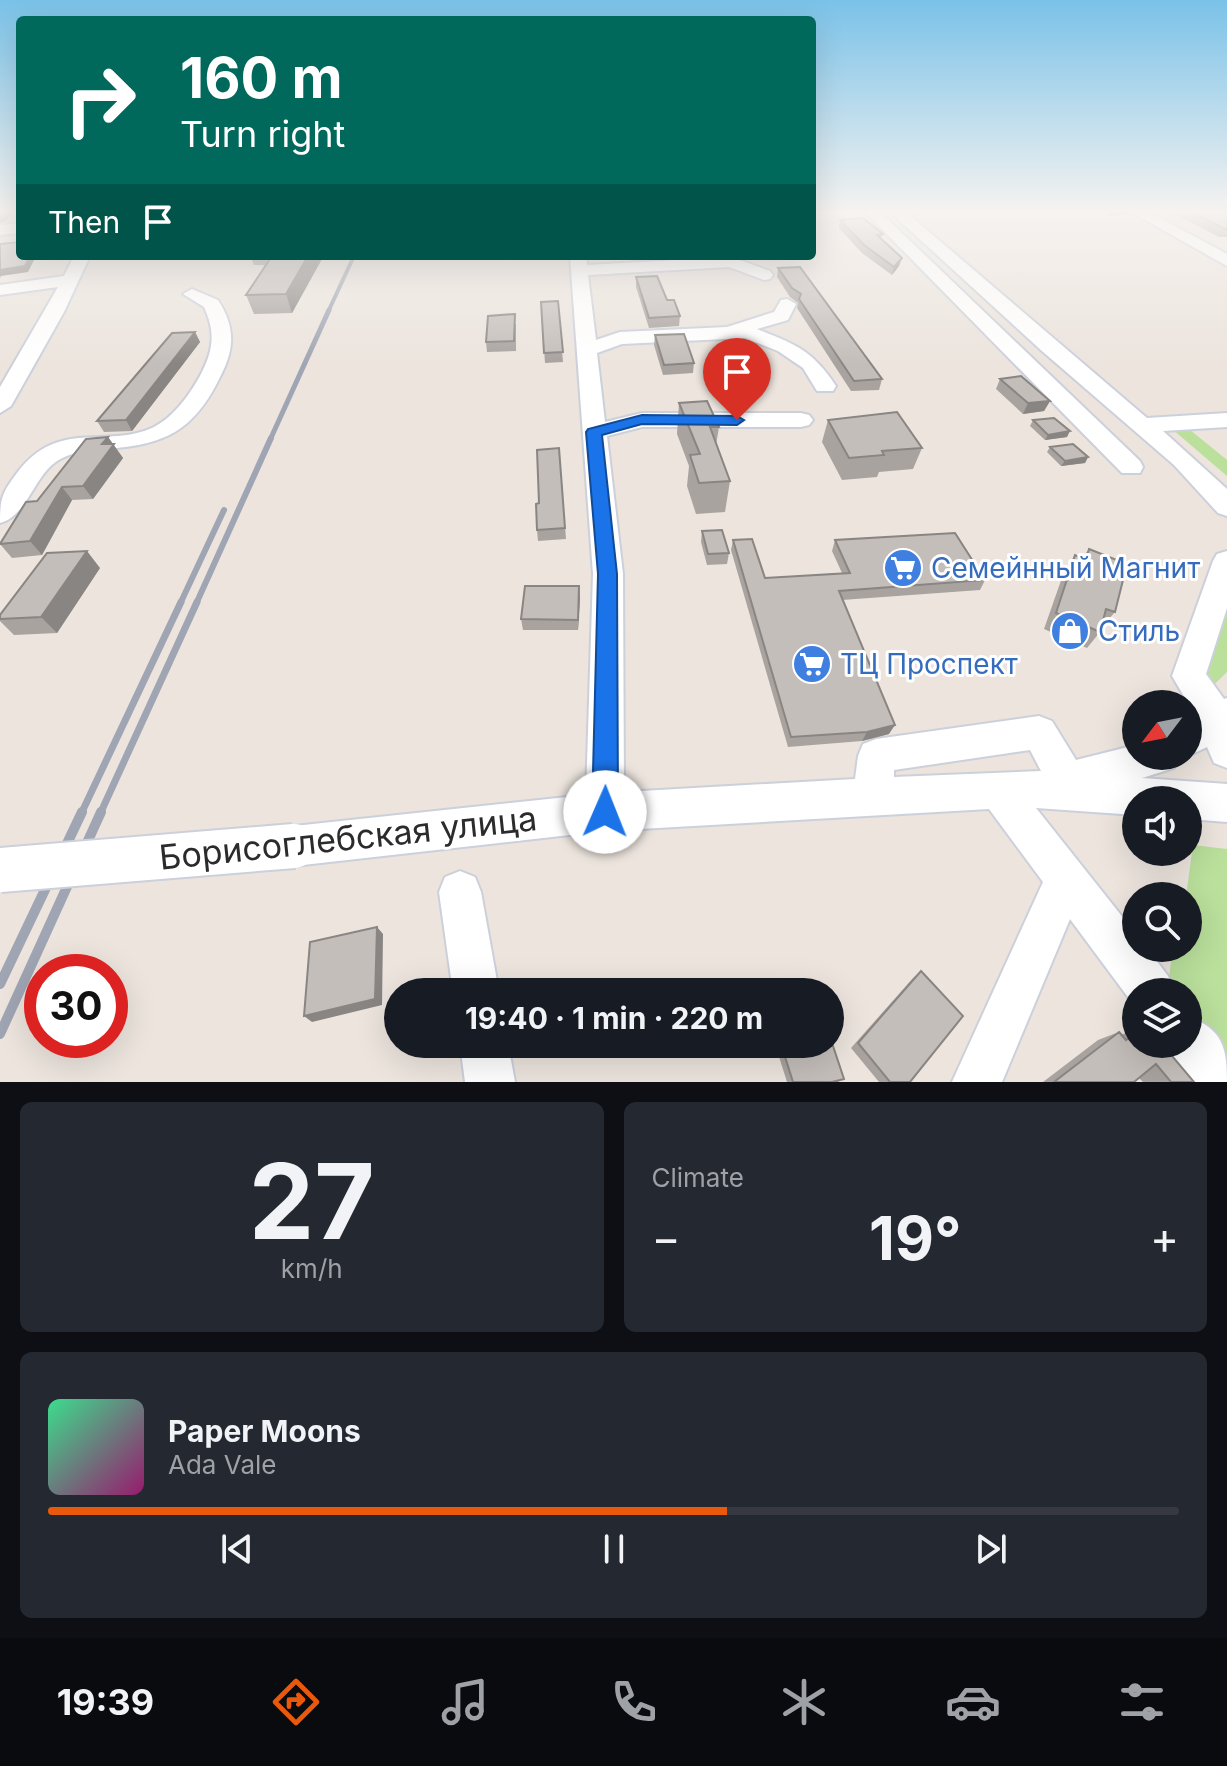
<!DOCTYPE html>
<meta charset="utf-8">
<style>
body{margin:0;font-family:Inter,sans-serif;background:#242831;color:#f1f3f6;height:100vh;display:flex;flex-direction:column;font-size:30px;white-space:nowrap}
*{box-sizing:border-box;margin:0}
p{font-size:26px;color:#9ea1a6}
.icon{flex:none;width:44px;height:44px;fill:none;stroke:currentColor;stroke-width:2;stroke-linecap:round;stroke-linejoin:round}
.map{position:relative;height:1082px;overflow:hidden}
.sheet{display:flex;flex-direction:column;gap:20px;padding:20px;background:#0d0f14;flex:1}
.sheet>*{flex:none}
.top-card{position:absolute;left:16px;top:16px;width:800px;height:244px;border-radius:8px;box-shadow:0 8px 32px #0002;background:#00695c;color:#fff;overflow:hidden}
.needle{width:52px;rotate:238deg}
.controls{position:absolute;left:1122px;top:690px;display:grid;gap:16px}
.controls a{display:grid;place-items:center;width:80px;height:80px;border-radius:50%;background:#171b24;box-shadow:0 8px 32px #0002;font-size:40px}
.speed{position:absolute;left:24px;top:954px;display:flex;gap:16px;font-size:40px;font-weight:700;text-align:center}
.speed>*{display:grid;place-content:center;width:104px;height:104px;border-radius:50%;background:#171b24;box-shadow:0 8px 32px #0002;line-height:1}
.speed .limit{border:12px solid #d22;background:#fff;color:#111}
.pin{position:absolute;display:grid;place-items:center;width:68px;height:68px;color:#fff;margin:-82px -34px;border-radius:50% 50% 50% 0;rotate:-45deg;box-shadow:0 0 8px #0007}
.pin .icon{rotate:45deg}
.me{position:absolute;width:88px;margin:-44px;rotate:1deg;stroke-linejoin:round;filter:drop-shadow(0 0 6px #0008)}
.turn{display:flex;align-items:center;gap:28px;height:168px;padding:0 32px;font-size:36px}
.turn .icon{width:104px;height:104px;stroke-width:2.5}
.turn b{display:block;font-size:56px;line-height:68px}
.then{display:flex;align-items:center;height:76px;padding:0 32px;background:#0003;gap:16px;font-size:30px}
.big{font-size:60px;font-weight:700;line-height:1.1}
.sheet .card{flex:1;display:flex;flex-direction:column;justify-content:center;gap:12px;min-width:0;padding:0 28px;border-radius:12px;background:#242831}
.sheet .dial{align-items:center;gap:0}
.dial b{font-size:104px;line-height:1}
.song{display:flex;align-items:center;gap:24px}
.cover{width:96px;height:96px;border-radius:12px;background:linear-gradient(135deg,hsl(150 70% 55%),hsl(320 70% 35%))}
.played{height:8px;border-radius:4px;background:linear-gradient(90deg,#ea580c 60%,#363941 60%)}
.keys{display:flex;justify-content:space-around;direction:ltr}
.heat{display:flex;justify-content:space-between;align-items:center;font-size:44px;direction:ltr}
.sheet .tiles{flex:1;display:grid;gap:20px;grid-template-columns:1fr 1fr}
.card:last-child{grid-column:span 2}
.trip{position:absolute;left:384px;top:978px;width:460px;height:80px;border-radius:40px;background:#171b24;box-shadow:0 8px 32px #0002;font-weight:700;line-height:80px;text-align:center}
.tab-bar{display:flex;height:128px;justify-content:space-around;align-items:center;background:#090b0e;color:#9ea1a6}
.tab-bar .icon{width:56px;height:56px}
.tab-bar .active{color:#ea580c}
.tab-bar b{font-size:36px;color:#f1f3f6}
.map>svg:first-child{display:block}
.green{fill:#bae09c}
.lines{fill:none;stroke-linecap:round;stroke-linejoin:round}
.minor-casing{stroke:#ccd0db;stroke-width:4}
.minor{fill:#fff;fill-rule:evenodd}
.rail-far4{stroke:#a0a5b4;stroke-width:4}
.rail-far3{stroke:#a0a5b4;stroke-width:5}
.rail-far2{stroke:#a0a5b4;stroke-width:6}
.rail-far1{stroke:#a0a5b4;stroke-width:7}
.rail{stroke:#a0a5b4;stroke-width:10}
.minor-bridge-casing{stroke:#ccd0db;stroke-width:48;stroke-linecap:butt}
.minor-bridge{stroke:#fff;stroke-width:44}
.wall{fill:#a9a3a0}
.shaded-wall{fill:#898582}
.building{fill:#c4beba;stroke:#898582;stroke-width:2}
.route{fill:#1a73e8;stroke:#114b97;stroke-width:2}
.labels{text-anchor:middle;stroke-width:6;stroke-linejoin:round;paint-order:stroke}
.shop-label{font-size:28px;fill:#366cbe;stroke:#fff;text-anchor:start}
.near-street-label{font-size:34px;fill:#2b2b2b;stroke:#fff}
</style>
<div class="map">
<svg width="1227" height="1082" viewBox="0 0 1227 1082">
<rect width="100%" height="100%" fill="#ece4dd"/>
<path class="green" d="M1184,425l43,35v16l-56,-48z
M1227,599v73l-33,32z
M1193,845l34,4v211l-39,-43v-25h-15l-5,-8 5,-36h15l-2,-52z"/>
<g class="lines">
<g class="minor-casing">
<path id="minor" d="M865,212h15l260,249 3,6 -3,6h-18z
M890,212h16l241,206 80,-5v14l-64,4 64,58v27l-9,-3 -44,-48 -132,-114z
M1131,212h18l78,42v12z
M20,223v10l-20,2v-10z
M74,256h16l-26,56 -53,94 -11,7v-26l58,-100 -58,8v-10l64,-9z
M570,256h16l1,9 144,-8 39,14 3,4 -3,4 -6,1 -35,-13 -141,8 8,65 24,-8 107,-5 47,-15 7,-12 6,-1 9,5 -8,16 -31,9c40,16 55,21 79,57l-3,5h-16l-14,-23 -25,-17 -33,-13 -123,6 -25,9 8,69 37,-9h159l8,2 4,5 -4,5 -8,2h-159l-35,9 16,138 1,218 231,-13 3,-23 5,-12 13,-5 163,-23 13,5 24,39 60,-15v11h43l-5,12 -32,10 85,6v38l-39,-3v-19h-52v15l-100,-7 100,126v14h11l21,28 7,16h-39v16l-66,-89 -68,163h-50l91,-200 -54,-73 -384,22 -311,35 -14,-6 -6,-14 6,-14 14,-6 292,-31 7,-221zM1030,750l11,21 -147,6v-7z
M192,289l26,11c17,26 17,48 3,75 -27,57 -57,70 -116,74 -17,1 -34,3 -48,12 -23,15 -30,55 -57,62 0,-25 2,-30 17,-50 42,-56 89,-23 137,-46 21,-11 37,-34 48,-55 12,-24 13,-41 2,-65l-21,-13z
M1227,551v57l-21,66 18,25 3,-1v70l-13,-5 -7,-16 -19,9v-36l7,-5 -23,-39 41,-115 4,-7z
M460,871l15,6 6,15 18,100h-46l-14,-100 6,-15z
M1188,1016c35,14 39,31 39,66h-38l-24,-38h23z
M460,1044h48l7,38h-50z"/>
</g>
<use href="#minor" class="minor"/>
<path class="rail-far4" d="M328,312l26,-56"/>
<path class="rail-far3" d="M270,440l59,-130"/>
<path class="rail-far2" d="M180,604l44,-94
M196,604l75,-166"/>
<path class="rail-far1" d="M81,814l100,-212
M100,814l97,-212"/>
<path class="rail" d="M0,984l82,-172
M0,1034l101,-222"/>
<g class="minor-bridge-casing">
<path id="minor-bridge" d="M0,870l294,-24"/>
</g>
<use href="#minor-bridge" class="minor-bridge"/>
</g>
<path class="wall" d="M1171,212h56v25h-8z
M840,220l43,14 -2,5 18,27 -7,9 -30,-22 -23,-25z
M250,256h72l1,1 -31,56 -38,1 -8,-19 20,-30h-12z
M778,268l104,111 -3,11 -28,1 -54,-83 1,-5 -8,-6 -13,-20z
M636,277l44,39 -1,10 -30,2 -13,-41z
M558,301l5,61 -18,1 -4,-61z
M516,324v27l-29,1 -1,-10z
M195,332l5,10 -68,89 -28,1 -7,-11z
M655,335l39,28 -1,10 -30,2 -9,-30z
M1000,379l50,22 -6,10 -21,3 -27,-25z
M679,403l40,24 -3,18 14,36 -5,31 -29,2 -9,-28 2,-20 -12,-32z
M828,420l94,28 -9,21 -34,3 -2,5 -35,3 -20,-38z
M1033,420l34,17 -22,3 -15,-14z
M108,437l15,21 -30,41 -21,1 -30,55 -30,3 -12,-14 37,-43z
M1050,447l38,10 -3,6 -24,3 -14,-14z
M559,448l7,91 -28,2 -1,-11 2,-27z
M702,531l27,22 -2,11 -20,1 -6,-23z
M733,540l32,38 77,-5 -10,-22 3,-11 150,40 -5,10 -138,10 47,134 -27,7 -74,6 -57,-197z
M1089,549l26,63 -14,16 -1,4 -13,16 -43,-19 20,-57 11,-17 7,3z
M100,568l-43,65 -43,2 -14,-14v-6z
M580,597l-2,33h-55l-2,-11z
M921,971l-11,111h-31l-28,-34 62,-70z
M1136,1029v15l58,38h-51l-4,-4 -5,4h-91l55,-42 21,-8 2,3z
M775,1044h55l9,38h-52z"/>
<path class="shaded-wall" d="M1,212h12l-7,9 -6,2v-10z
M1109,212h21l-1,2 -21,2z
M30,256h6l-8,16 -27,4 -1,2v-8z
M308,256h14l1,1 -31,56 -6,-19z
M902,258l-3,8 -7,9 2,-8z
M195,332l5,10 -68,89 -6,-11z
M1050,401l-6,10 -21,3 5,-11z
M1070,431l-3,6 -22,3 3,-5z
M108,437l15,21 -30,41 -10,-13 19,-42z
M1088,457l-3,6 -24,3 4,-5z
M62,487l10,13 -30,55 -12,-14z
M87,551l13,17 -43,65 -16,-16z
M579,586l1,11 -2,33v-10z
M895,725l-6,9 -27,7 5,-9z
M377,927l6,7 -1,71 -70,17 -8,-6z"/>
<path class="building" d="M1192,212h35v17h-2z
M863,218l20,16 -6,1 25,23 -8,9 -30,-22 -24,-25z
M20,242v14h10l-5,10 -25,4v-26z
M272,256h36l-22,38 -40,1z
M800,267l82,112 -28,2 -55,-82 2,-5 -9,-6 -14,-20z
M657,276l10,24h7l6,16 -31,2 -13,-41z
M558,301l5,51 -19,1 -3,-51z
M515,314l-1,27 -28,1 2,-26z
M195,332l-69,88 -29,1 75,-88z
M684,334l10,29 -30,2 -9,-30z
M1021,376l29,25 -22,2 -28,-24z
M707,401l12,26h-9l20,54 -31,2 -9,-28 10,-1 -21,-51z
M897,412l25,36 -40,3 2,4 -35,3 -21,-38z
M1054,418l16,13 -22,4 -15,-15z
M108,437l-6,7h12l-31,42 -21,1 -32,54 -30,3 26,-42 11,-1 49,-62z
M1073,444l15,13 -23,4 -15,-14z
M559,448l6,80 -28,2 -1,-26 3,-1 -2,-53z
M722,530l7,23 -21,1 -6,-23z
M955,533l30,47 -146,11 56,134 -28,7 -76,5 -58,-197 19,-1 13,39 85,-5 -15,-33z
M1089,549l38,15 -12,48 -9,-3 -6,23 -44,-19 19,-58 11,5z
M87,551l-46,66 -41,2v-4l47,-62z
M525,586h54l-1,34 -57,-1z
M377,927l-2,72 -71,17 6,-74z
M921,971l42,45 -53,66h-20l-32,-39z
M1119,1032l7,8 10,-8v12h26l32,38h-23l-15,-18 -22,18h-80z
M830,1037l14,42 -12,3h-39l-12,-38h49z"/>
<linearGradient id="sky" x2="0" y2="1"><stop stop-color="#7ac2e8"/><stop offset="0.58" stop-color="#f6f3f0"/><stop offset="1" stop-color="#f6f3f0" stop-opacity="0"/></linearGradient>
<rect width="1227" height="364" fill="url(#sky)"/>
<path class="route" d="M642,415l95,1 7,4 -7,5 -95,-1 -40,11 15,139 1,238 -4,8 -9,4 -9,-4 -4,-8 6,-238 -12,-142 2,-3z"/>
<defs>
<g id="supermarket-disc" transform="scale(2)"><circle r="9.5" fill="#3f7fe0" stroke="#fff"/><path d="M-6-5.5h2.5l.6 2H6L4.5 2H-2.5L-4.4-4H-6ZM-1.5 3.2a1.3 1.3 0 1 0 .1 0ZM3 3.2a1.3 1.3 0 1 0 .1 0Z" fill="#fff"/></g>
<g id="shop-disc" transform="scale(2)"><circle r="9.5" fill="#3f7fe0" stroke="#fff"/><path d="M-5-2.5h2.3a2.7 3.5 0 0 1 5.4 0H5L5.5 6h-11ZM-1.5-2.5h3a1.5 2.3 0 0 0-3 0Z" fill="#fff"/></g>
</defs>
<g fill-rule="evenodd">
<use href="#supermarket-disc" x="903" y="568"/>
<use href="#shop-disc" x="1070" y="631"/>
<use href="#supermarket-disc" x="812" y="664"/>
</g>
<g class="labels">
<g class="shop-label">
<text x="931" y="578">Семейнный Магнит</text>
<text x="1098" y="641">Стиль</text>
<text x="840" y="674">ТЦ Проспект</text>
</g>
<g class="near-street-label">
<text transform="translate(348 838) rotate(-6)" y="12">Борисоглебская улица</text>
</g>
</g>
</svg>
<div class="controls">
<a><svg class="needle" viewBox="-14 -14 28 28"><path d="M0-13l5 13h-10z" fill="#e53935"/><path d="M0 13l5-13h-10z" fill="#9ea1a6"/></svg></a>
<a><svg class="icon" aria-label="sound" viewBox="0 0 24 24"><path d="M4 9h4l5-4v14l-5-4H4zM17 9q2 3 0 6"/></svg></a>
<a><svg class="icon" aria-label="search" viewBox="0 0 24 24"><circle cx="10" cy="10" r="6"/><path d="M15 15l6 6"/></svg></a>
<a><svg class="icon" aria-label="layers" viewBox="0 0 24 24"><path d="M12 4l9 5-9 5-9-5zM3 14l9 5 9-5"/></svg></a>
</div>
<div class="speed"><div class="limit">30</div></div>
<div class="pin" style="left:737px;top:420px;background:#d93025"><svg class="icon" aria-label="arrive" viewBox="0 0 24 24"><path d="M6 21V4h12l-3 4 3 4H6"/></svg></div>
<svg class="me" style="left:605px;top:812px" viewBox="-20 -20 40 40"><circle r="19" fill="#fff"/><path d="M0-13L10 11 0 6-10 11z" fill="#1a73e8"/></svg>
<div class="trip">19:40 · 1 min · 220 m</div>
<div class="top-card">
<div class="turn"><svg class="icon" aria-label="right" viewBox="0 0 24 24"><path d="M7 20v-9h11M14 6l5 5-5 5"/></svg><div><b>160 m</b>Turn right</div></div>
<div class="then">Then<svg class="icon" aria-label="arrive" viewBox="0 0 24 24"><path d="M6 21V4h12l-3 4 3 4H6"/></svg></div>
</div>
</div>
<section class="sheet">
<div class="tiles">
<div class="card dial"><b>27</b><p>km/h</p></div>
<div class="card"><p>Climate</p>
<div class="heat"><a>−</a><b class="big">19°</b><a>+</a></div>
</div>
<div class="card">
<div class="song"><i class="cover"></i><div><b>Paper Moons</b><p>Ada Vale</p></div></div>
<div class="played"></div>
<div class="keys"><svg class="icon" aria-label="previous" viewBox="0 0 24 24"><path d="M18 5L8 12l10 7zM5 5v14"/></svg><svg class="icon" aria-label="pause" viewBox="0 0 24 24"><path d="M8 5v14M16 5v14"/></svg><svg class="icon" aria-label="next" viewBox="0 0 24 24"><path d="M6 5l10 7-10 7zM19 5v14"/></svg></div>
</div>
</div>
</section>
<nav class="tab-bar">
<b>19:39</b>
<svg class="icon active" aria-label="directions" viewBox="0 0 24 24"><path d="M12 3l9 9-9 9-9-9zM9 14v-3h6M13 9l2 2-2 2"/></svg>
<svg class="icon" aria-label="music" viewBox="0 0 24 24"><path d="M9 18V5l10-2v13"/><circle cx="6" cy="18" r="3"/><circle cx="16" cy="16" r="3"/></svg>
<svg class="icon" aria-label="phone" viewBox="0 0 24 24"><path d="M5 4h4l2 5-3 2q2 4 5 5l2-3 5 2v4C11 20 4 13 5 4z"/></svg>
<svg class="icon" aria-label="climate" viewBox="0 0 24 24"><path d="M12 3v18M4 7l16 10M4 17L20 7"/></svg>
<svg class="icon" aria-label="car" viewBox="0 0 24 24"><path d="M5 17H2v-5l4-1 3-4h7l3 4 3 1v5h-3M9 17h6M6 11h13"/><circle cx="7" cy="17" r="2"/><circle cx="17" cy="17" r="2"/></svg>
<svg class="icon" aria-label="filters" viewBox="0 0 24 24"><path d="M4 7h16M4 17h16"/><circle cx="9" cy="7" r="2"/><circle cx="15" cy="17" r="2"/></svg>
</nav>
